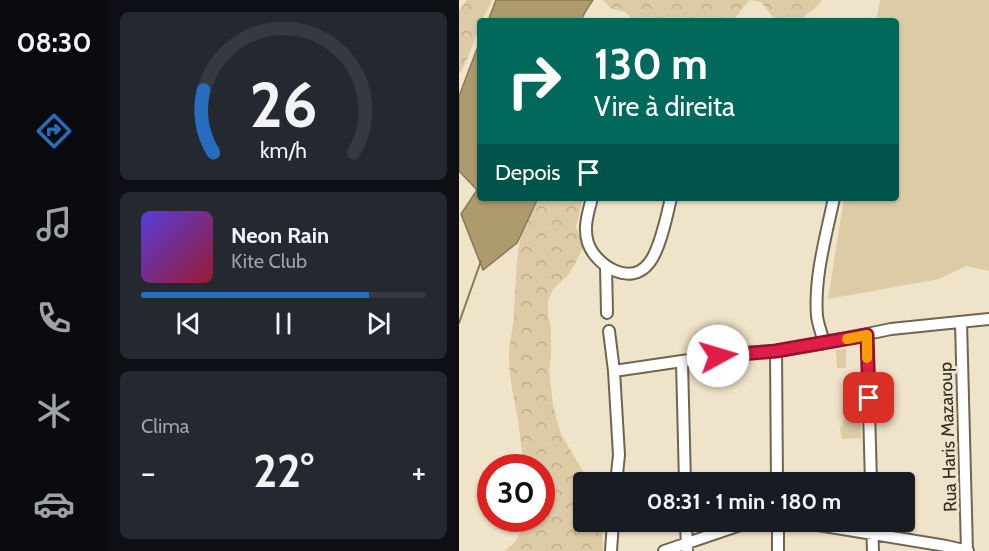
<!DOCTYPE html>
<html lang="pt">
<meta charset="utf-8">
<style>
body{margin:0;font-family:Cabin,sans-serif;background:#242831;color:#f1f3f6;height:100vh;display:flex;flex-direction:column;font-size:22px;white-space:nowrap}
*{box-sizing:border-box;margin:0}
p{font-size:20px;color:#9ea1a6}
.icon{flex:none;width:33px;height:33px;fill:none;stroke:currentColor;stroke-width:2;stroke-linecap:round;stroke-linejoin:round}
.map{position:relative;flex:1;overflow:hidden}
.details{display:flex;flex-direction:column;gap:12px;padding:12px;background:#0d0f14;width:351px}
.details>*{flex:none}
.top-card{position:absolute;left:18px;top:18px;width:422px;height:183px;border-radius:6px;box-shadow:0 2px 4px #0004;background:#00695c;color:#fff;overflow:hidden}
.speed{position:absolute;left:18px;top:454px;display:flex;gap:12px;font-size:30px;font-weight:700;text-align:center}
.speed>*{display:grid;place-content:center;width:78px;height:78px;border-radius:50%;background:#171b24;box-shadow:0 2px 4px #0004;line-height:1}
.speed .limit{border:9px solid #d22;background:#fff;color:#111}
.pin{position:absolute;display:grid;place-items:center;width:51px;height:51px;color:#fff;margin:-26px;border-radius:12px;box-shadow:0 3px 9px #0006}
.me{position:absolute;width:66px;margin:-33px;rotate:84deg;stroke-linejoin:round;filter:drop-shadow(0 0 4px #0008)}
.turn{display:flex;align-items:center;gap:21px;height:126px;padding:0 18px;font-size:27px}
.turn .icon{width:78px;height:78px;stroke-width:2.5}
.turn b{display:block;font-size:42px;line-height:51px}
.then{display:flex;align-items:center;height:57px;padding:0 18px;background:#0003;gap:12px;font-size:22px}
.big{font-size:45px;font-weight:700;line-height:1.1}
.details .card{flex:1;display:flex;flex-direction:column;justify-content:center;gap:9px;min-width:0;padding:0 21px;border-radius:9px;background:#242831}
.details .dial{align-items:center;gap:0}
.dial svg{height:156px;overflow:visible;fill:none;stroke:#363941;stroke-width:7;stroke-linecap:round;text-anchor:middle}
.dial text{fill:#f1f3f6;stroke:none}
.song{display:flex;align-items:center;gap:18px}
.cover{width:72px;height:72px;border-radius:9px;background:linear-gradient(135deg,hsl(250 70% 55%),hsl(350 70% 35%))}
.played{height:6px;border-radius:3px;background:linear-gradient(90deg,#276dbe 80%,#363941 80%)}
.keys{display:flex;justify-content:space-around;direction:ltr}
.heat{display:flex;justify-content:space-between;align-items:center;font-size:33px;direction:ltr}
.trip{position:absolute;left:114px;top:472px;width:342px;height:60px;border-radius:6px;background:#171b24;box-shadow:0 2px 4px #0004;font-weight:700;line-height:60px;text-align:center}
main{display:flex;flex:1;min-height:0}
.dock{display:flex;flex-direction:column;width:108px;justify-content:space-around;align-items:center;background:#090b0e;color:#9ea1a6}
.dock .icon{width:42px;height:42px}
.dock .on{color:#276dbe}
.dock b{font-size:27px;color:#f1f3f6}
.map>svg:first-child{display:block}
.green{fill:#dccba5}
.forest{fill:url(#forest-crowns)}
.water{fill:#ad9a6d;stroke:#887a57;stroke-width:1.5}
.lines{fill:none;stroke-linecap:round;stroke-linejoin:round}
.stream{stroke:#887a57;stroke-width:2}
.minor-casing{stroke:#70664f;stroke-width:14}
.minor{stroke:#fff;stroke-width:10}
.route-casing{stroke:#92132f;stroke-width:15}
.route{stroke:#e11d48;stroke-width:10}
.slow{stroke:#f59e0b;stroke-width:10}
.labels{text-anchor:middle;stroke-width:6;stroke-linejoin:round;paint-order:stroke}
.street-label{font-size:18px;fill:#322e24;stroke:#efe4ca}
</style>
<main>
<nav class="dock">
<b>08:30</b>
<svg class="icon on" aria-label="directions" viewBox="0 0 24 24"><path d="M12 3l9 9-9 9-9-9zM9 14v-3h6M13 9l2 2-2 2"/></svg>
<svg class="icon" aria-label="music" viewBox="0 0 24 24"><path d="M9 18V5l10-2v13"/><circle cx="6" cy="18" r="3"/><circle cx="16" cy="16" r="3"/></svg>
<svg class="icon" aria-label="phone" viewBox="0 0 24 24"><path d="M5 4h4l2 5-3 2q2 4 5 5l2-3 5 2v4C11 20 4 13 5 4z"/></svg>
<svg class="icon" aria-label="climate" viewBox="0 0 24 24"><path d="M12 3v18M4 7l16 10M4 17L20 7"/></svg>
<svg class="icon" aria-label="car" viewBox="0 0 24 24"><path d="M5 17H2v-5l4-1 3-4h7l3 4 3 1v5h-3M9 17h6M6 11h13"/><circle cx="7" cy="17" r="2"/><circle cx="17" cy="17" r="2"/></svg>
</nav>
<section class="details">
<div class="card dial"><svg viewBox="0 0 100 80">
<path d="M14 69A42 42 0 1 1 86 69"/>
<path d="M14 69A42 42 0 0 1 9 37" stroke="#276dbe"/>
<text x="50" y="56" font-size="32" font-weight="700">26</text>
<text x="50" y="72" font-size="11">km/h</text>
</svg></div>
<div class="card">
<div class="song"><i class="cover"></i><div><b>Neon Rain</b><p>Kite Club</p></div></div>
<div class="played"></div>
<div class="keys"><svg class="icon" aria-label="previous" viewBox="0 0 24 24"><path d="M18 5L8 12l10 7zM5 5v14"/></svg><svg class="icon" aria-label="pause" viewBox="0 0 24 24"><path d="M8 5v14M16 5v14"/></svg><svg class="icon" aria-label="next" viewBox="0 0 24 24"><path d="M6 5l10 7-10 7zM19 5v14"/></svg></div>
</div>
<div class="card"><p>Clima</p>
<div class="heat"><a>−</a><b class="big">22°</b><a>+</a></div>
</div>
</section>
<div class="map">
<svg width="530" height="551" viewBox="0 0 530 551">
<defs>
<pattern id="forest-crowns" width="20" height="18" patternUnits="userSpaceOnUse" patternTransform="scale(1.5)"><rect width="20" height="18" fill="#dccba5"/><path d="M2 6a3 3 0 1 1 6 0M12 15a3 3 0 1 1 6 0" fill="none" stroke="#bdaf8e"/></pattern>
</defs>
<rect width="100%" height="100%" fill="#efe4ca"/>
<path class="green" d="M421,0h109v271l-23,-5 -27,13 -111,20 16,-101h51v-177h-19z
M387,349v19h-9l-1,-18z
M402,418v20l-19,1 -2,-12 3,-1v-7z
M329,477h25v6h-25z"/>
<path class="forest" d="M8,0h25l-10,21h-2c0,8 -4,13 -6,20 -4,12 -8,22 -15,33v-63z
M143,0h220c-5,9 -16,12 -20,21h-30l1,-4 -12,-15 -11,-2 -6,6 -11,15h-98l-10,-9 -13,-3z
M80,198h44l-7,29 8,18 -10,21 -7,10 -14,13 -5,12v14l3,13v27l-2,15 4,35 8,29 29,49h-7v39h19l1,29h-98l11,-10 9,-22h16v-51h-15c-5,-13 -5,-27 -7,-41 -3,-23 -10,-45 -10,-68 -1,-16 5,-30 5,-46 3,-40 -1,-82 25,-115z"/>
<path class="water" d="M37,0h97l-8,12 -4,9h-93z
M21,41v157h58l-21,45 -34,27 -22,-56 16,-24 -18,-19v-75z"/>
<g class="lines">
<path class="stream" d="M0,323l22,-62"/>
<g class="minor-casing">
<path id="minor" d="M133,198c-4,15 -9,30 -4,45 8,23 43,44 61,20 11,-13 18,-48 22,-65
M147,266l1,47
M502,322l6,229
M150,331l5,40 5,84 -3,28
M408,335l4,148
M365,343c-2,-9 -6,-18 -7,-27 -3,-39 9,-80 17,-118
M317,351l1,132
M223,362l3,121
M155,371l116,-17 46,-3 48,-8 67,-14 98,-10
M227,522l1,29
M319,522v29
M341,522l146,24 22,5
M413,522l1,29
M152,551l2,-29
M205,551l85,-29"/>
</g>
<use href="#minor" class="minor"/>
</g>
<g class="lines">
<g class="route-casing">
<path id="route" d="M259,356l58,-5 91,-16 2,63"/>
</g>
<use href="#route" class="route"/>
<path class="slow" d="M388,339l20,-4v23"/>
</g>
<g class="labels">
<g class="street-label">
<text transform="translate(489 437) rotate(-92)" y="6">Rua Haris Mazaroup</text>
</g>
</g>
</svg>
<div class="speed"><div class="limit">30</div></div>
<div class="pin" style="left:410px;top:398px;background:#d93025"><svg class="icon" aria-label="arrive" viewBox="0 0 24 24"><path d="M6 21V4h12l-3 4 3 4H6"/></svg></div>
<svg class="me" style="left:259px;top:356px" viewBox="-20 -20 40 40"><circle r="19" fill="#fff"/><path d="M0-13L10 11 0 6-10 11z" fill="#e11d48"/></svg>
<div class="trip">08:31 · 1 min · 180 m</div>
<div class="top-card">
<div class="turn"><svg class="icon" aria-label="right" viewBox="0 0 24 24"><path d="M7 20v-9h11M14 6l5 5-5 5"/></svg><div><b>130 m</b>Vire à direita</div></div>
<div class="then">Depois<svg class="icon" aria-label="arrive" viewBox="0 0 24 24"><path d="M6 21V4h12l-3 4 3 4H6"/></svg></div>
</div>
</div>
</main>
